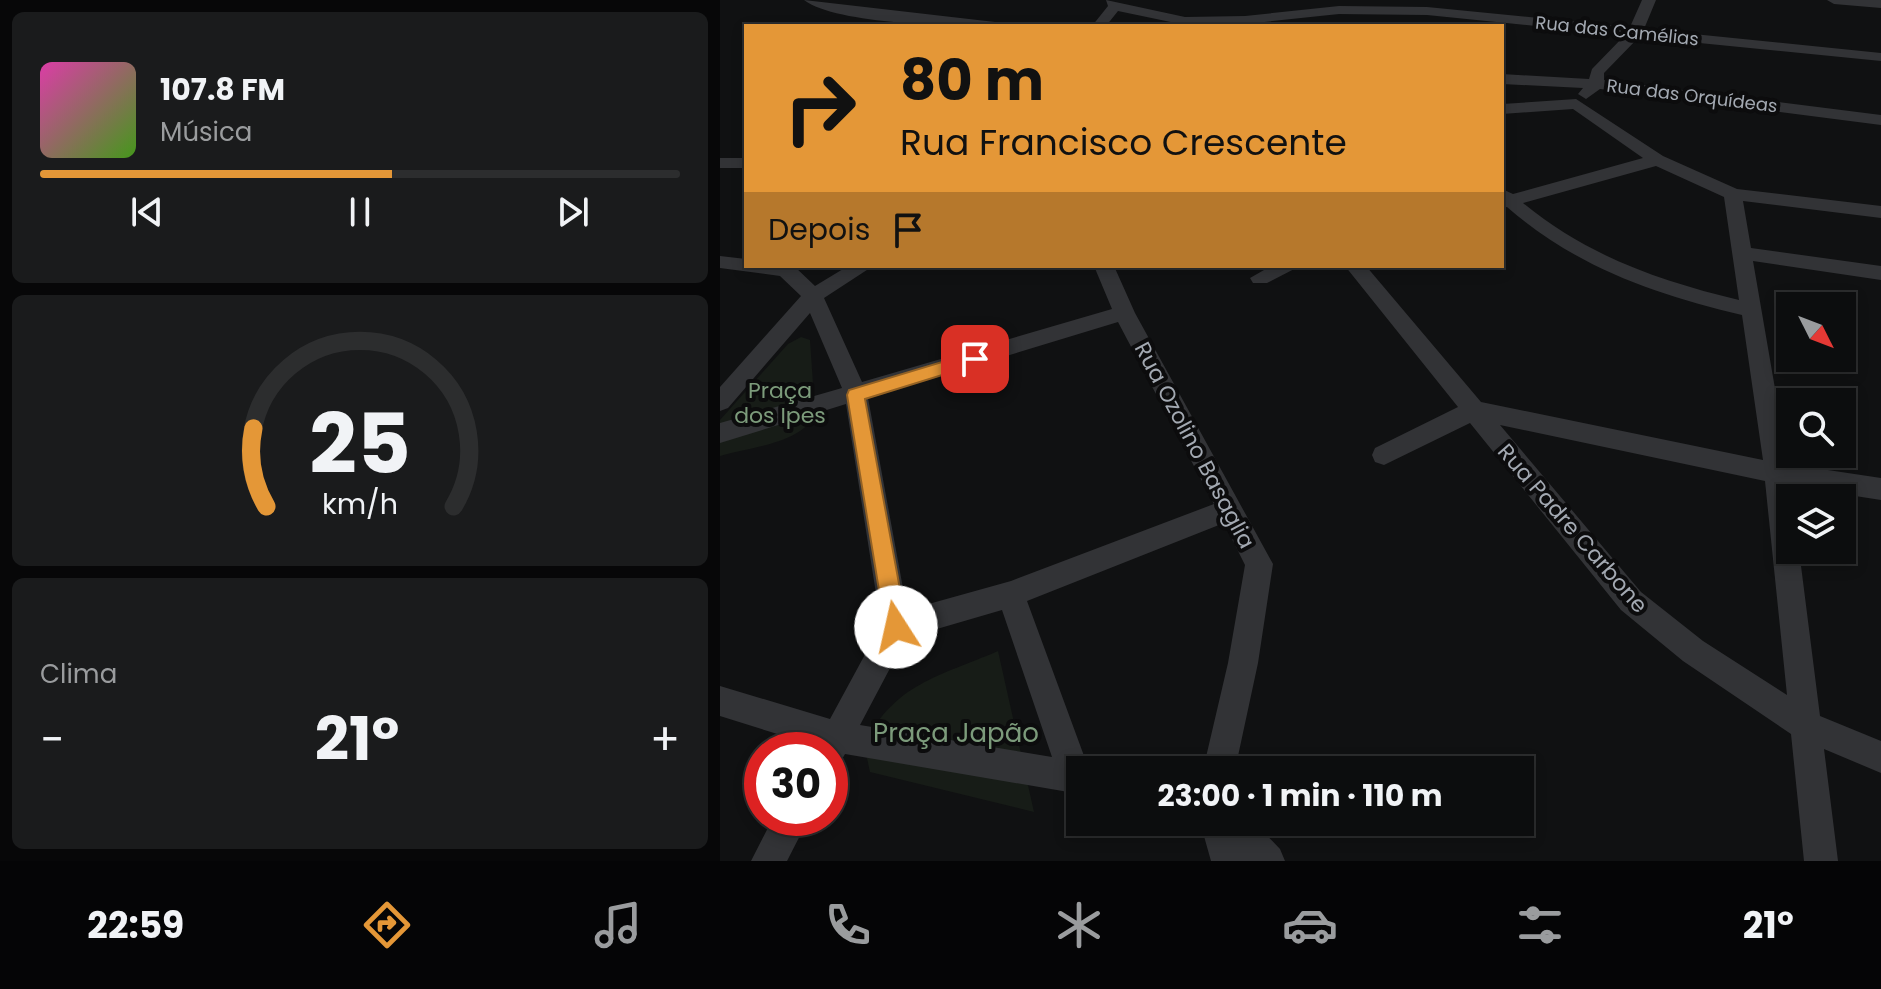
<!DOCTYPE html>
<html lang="pt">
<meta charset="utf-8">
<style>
body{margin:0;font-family:Poppins,sans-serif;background:#1a1b1c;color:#f1f3f6;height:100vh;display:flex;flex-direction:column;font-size:30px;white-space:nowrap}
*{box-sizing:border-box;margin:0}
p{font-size:26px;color:#9a9c9e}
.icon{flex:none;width:44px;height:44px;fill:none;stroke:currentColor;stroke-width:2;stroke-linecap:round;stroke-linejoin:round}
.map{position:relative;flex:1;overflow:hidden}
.panel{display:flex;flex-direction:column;gap:12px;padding:12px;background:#070708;width:720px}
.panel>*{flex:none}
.top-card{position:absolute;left:24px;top:24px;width:760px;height:244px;border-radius:0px;box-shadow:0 4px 12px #0003,0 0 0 2px #2c2d2e;background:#e49737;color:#111;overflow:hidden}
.needle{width:52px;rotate:132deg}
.tools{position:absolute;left:1056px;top:292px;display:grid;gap:16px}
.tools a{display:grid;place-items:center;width:80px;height:80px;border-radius:0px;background:#0c0d0e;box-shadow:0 4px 12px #0003,0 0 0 2px #2c2d2e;font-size:40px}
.speed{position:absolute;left:24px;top:732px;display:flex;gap:16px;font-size:40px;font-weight:700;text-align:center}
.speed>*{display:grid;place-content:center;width:104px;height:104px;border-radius:50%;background:#0c0d0e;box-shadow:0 4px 12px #0003,0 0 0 2px #2c2d2e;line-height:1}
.speed .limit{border:12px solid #d22;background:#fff;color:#111}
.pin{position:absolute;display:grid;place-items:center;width:68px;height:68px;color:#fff;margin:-34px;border-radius:16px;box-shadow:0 4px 12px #0006}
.me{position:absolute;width:88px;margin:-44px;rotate:350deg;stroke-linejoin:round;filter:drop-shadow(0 0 6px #0008)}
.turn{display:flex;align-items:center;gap:28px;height:168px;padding:0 24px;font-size:36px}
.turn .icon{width:104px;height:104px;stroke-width:2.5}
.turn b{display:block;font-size:56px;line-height:68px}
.then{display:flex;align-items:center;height:76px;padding:0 24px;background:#0003;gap:16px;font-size:30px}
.big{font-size:60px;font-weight:700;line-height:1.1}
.panel .tile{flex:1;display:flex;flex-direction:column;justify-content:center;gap:12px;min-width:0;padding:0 28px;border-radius:12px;background:#1a1b1c}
.panel .dial{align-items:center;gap:0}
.dial svg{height:208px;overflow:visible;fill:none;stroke:#2c2d2e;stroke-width:7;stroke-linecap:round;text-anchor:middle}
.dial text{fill:#f1f3f6;stroke:none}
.song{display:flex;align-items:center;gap:24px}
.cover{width:96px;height:96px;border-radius:12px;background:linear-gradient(135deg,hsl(320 70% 55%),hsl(100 70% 35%))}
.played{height:8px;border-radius:4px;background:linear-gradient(90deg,#e49737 55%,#2c2d2e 55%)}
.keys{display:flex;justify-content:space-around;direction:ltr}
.heat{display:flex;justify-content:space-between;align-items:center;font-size:44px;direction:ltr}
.trip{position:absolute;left:346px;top:756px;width:468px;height:80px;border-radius:0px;background:#0c0d0e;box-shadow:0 4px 12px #0003,0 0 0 2px #2c2d2e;font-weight:700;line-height:80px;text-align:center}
.tabs{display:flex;height:128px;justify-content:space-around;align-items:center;background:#050506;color:#9a9c9e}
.tabs .icon{width:56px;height:56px}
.tabs .selected{color:#e49737}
.tabs b{font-size:36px;color:#f1f3f6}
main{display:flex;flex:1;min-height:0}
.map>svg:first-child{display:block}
.green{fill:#171c17}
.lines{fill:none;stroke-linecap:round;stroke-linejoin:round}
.minor{fill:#323336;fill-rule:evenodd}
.route{fill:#e49737;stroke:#946224;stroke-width:2}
.labels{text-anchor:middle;stroke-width:8;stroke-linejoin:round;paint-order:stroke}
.far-street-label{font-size:18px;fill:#a3a9b2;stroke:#0c0c0d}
.park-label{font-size:22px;fill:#7c9b7b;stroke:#0c0c0d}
.street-label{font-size:22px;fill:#a3a9b2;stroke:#0c0c0d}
.near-park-label{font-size:26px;fill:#7c9b7b;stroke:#0c0c0d}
</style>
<main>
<section class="panel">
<div class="tile">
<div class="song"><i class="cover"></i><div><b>107.8 FM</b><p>Música</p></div></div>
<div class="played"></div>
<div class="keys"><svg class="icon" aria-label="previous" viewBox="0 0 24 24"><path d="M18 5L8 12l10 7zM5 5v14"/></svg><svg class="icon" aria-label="pause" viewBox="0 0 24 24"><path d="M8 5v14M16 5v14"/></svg><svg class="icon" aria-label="next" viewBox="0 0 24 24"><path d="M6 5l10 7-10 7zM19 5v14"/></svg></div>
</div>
<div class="tile dial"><svg viewBox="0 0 100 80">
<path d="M14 69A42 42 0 1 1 86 69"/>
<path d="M14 69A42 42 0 0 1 9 39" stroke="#e49737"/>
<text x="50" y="56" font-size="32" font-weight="700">25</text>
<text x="50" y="72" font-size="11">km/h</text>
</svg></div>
<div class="tile"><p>Clima</p>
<div class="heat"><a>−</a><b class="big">21°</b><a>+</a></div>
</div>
</section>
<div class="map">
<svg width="1161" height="861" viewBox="0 0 1161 861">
<rect width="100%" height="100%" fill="#101112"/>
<path class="green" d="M81,337l9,3 5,73c-10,30 -68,35 -95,43v-36l68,-76z
M278,651l36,161 -164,-40 -6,-28c32,-61 74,-67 134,-93z"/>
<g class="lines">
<path class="minor" d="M84,0l191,22 7,4c-44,0 -165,-1 -198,-26z
M386,0l79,17 60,-1 94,-10 88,1 203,20 12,-27h14l-12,29 237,24v8l-242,-24 -35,36v7l277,35v10l-281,-36 -14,10 -8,-5 5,-6 -81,-4v-10l87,5 3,-10 33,-34 -198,-20 -88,-1 -94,10 -60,1 -67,-14 -12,15h-14l16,-20z
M1107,0h54v8l-47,-4z
M856,99l87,57 74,33 144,17v12l-138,-17 8,47 130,18v14l-128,-19 35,203 93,14v22l-90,-14 -1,64h9l21,166 61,25v32l-57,-24 14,112h-34l-13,-127 -108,-73 -62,-51 -151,-187 -86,42 -9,-3 -3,-7 3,-7 83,-41 -113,-141h21l115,136 282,58 -21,-145c-88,-21 -166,-48 -235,-108l-5,1v-19l11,5 130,-36 -70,-49 -71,5v-10zM936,166l68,31 15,103c-79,-19 -152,-44 -216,-97zM780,425l265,56 22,214 -84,-54 -62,-49z
M0,158h26v10h-26z
M0,256l26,3v7h48l21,20 33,-20h25l-49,32 38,84 250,-73 -18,-43h20l21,47 138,251 -15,99 -23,107h-32l25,-107 17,-98 -21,-42 -197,78 60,163 6,6h-13v24l-235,-40 -4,7 -11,5v-16h-16l2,-4 -96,-30v-30l110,33 51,-94 -35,-221 -126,39v-20l122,-35 -32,-75 -82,95 -8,3v-24l81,-91 -21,-20 -60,-8zM398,322l96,182 -203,77 -104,29 -39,-212zM282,610l50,147 -192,-32 46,-87z
M551,266h29l-33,17h-14l-3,-5z
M53,818h36l-22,43h-36z
M480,822h54l26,27 5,12h-74z"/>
</g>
<path class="route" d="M255,352l8,7 -2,4 -116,36 42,228 -3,7 -8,3 -8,-3 -3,-7 -38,-232 2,-5z"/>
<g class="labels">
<g class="far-street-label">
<text transform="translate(897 31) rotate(6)" y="6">Rua das Camélias</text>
<text transform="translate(972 96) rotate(7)" y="6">Rua das Orquídeas</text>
</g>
<g class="park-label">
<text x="60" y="398">Praça<tspan x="60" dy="25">dos Ipes</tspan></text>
</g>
<g class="street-label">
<text transform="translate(475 445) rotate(62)" y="8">Rua Ozolino Basaglia</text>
<text transform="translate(853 528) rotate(49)" y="8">Rua Padre Carbone</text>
</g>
<g class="near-park-label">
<text x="236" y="742">Praça Japão</text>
</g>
</g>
</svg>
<div class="tools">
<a><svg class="needle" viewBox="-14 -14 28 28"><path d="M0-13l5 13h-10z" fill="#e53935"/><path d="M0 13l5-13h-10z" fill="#9a9c9e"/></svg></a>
<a><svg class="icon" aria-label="search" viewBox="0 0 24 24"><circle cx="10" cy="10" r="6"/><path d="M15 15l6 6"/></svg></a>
<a><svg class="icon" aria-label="layers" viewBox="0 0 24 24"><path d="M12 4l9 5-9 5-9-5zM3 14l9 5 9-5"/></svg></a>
</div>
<div class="speed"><div class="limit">30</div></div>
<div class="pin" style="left:255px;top:359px;background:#d93025"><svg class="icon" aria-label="arrive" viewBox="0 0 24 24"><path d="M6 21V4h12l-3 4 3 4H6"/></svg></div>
<svg class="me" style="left:176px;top:627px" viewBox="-20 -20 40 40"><circle r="19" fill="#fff"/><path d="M0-13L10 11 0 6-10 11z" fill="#e49737"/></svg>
<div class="trip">23:00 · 1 min · 110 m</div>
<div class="top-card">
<div class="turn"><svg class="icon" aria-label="right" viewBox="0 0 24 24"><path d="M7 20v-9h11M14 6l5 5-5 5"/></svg><div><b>80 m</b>Rua Francisco Crescente</div></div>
<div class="then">Depois<svg class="icon" aria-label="arrive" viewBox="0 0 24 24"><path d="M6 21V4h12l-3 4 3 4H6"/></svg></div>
</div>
</div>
</main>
<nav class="tabs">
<b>22:59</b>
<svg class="icon selected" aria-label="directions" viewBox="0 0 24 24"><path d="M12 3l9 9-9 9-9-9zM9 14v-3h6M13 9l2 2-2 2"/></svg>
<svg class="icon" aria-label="music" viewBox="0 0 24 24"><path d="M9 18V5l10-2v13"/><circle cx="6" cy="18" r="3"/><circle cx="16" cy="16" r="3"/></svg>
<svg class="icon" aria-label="phone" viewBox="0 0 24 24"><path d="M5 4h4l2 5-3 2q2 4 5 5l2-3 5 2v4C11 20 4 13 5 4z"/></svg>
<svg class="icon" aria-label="climate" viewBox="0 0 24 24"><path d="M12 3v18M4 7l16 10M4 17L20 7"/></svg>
<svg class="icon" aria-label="car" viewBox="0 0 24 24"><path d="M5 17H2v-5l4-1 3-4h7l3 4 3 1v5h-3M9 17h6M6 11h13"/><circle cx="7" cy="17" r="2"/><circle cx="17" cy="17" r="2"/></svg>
<svg class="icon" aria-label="filters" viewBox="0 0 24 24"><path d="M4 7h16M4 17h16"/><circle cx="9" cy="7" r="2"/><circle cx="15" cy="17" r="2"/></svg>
<b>21°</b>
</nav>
